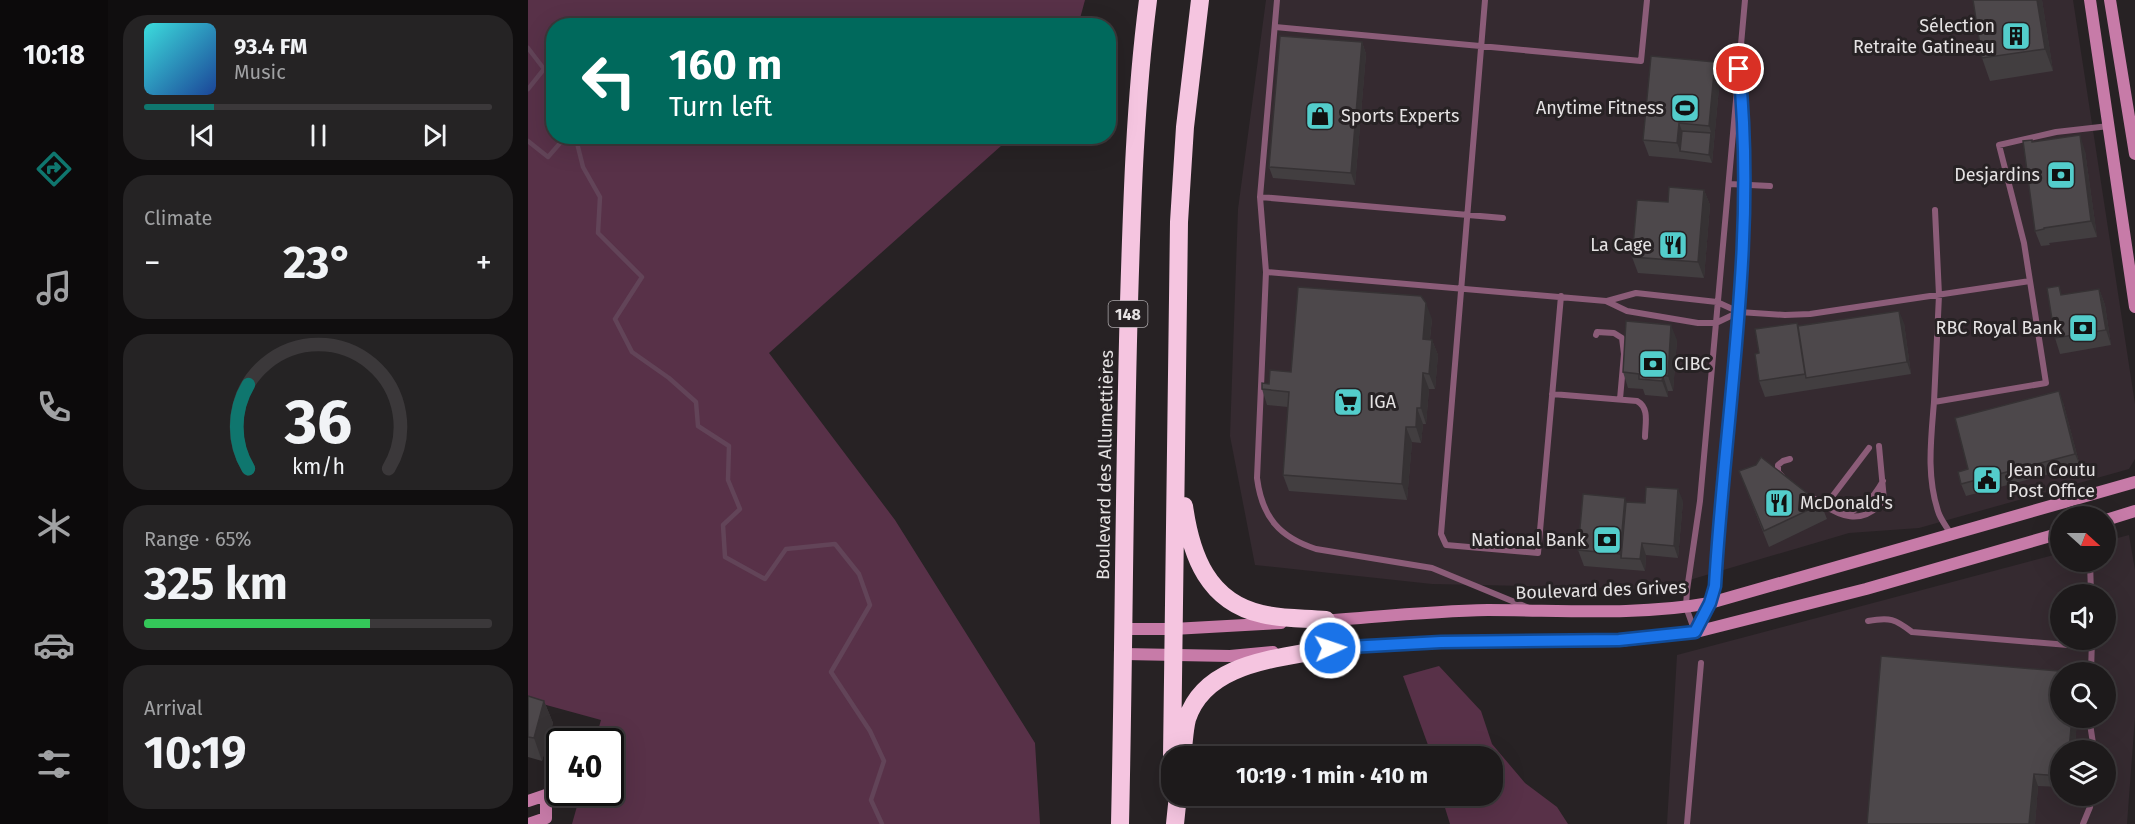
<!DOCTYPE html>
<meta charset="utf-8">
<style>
body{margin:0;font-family:"Fira Sans",sans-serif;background:#252324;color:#f1f3f6;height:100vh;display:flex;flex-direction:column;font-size:22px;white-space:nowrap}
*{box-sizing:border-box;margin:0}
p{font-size:20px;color:#a0a1a3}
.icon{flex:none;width:33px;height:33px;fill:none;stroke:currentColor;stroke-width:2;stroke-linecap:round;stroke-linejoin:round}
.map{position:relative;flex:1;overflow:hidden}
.panel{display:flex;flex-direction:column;gap:15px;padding:15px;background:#100e0f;width:420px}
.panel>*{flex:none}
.banner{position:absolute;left:18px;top:18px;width:570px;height:126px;border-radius:24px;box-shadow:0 6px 24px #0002,0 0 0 2px #3b383a;background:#00695c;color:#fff;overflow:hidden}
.needle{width:39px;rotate:111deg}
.controls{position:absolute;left:1522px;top:506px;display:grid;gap:12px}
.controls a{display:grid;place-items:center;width:66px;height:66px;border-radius:50%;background:#1d1a1b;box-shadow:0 6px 24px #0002,0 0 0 2px #3b383a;font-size:30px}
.speed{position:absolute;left:18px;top:728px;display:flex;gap:12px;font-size:30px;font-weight:700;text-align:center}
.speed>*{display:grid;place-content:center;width:78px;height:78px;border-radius:50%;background:#1d1a1b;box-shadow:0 6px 24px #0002,0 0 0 2px #3b383a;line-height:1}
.speed .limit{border:3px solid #111;border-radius:9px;background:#fff;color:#111}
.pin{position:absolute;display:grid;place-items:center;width:51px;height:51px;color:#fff;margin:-26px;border:3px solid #fff;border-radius:50%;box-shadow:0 2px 6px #0007}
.me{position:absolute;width:66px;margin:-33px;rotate:87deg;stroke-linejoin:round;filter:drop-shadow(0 0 4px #0008)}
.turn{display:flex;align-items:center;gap:21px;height:126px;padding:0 24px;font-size:27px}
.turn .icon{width:78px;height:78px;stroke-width:2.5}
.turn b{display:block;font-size:42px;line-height:51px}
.big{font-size:45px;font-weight:700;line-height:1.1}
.panel .widget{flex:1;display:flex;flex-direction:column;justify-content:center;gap:9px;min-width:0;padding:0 21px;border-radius:24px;background:#252324}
.panel .dial{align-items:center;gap:0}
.dial svg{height:156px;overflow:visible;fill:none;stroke:#3b383a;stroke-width:7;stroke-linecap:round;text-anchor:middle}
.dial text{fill:#f1f3f6;stroke:none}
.song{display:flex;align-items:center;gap:18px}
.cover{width:72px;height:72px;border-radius:9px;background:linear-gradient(135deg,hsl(180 70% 55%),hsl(220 70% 35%))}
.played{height:6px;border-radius:3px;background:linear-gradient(90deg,#0f766e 20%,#3b383a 20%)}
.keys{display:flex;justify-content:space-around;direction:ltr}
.heat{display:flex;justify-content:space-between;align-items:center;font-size:33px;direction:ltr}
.charge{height:9px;border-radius:4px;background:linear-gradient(90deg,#34c759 65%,#3b383a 0)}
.trip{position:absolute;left:633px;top:746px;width:342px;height:60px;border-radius:24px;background:#1d1a1b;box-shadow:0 6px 24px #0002,0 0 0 2px #3b383a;font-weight:700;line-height:60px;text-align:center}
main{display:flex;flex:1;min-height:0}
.tab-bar{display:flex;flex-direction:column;width:108px;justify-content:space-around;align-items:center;background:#0c0a0b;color:#a0a1a3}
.tab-bar .icon{width:42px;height:42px}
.tab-bar .selected{color:#0f766e}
.tab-bar b{font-size:27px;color:#f1f3f6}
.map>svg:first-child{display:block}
.built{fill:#352a30;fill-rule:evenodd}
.green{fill:#583148}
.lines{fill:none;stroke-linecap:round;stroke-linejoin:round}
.stream{stroke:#624458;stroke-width:4.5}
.lane{stroke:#8b5c78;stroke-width:6}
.secondary{stroke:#c77ba8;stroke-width:12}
.highway{stroke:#f5c5e0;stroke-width:18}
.wall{fill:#423e40}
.shaded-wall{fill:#363234}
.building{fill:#4d484b;stroke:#363234;stroke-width:1.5}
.route-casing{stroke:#114b97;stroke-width:15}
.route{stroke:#1a73e8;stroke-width:10}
.labels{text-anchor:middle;stroke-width:6;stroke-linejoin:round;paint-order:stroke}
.shield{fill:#272224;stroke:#aca8aa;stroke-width:1.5}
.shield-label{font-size:16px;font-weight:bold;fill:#e5e2e3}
.poi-label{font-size:18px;fill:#e5e2e3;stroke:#272224;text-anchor:end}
.street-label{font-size:18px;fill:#e5e2e3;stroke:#272224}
</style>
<main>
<nav class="tab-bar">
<b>10:18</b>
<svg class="icon selected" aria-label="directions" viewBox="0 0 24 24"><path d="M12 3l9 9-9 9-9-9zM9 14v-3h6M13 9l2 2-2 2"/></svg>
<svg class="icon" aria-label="music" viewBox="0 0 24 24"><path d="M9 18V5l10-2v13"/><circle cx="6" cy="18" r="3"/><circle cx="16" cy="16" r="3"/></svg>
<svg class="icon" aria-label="phone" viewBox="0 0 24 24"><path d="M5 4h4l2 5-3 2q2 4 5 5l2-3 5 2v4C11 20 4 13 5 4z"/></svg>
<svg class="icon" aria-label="climate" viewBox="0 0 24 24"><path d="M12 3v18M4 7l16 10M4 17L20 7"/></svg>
<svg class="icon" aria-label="car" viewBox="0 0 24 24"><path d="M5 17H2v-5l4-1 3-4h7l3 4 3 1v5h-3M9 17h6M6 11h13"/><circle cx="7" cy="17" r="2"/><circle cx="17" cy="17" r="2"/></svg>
<svg class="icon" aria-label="filters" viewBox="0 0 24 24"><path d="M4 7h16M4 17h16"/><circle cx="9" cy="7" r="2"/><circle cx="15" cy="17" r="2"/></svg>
</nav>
<section class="panel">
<div class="widget">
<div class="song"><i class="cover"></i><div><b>93.4 FM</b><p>Music</p></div></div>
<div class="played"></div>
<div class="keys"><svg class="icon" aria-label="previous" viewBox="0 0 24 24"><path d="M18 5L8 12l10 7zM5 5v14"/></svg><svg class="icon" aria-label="pause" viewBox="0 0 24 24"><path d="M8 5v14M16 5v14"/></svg><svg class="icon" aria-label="next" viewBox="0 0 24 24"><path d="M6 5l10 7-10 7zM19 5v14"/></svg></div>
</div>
<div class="widget"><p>Climate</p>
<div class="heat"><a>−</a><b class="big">23°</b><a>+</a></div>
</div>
<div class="widget dial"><svg viewBox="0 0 100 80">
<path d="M14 69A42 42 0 1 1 86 69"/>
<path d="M14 69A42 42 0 0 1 14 26" stroke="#0f766e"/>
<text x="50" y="56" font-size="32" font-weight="700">36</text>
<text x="50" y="72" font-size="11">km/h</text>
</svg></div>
<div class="widget"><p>Range · 65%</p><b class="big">325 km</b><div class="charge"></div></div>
<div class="widget"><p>Arrival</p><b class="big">10:19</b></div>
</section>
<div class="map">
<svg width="1607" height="824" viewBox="0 0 1607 824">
<rect width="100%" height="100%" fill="#272224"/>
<path class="built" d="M738,0h807l62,404v55l-6,10 -210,59 -70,5 -190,56 -227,-5 -177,-19 -25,-129 8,-227z
M1601,535l6,35v147l-8,107h-460l10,-169 384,-102v8h45v-20zM1533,594h45v45h-45zM1533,672h45v45h-45zM1533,750h45v45h-45z"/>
<path class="green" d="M0,0h557l-7,26h-524v110l457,1 -242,216 126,167 140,223 5,81h-468l9,-32h29v-51h-15l6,-21 -73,-20z
M911,666l42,45 11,33 33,39 32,24 11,17h-118l-9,-29h51v-39h-60l-29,-80z"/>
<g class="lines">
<path class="stream" d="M0,48l16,21 -16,20
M0,141l20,16 13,-15 16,1 6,24 17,30 -2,36 44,44 -27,42 17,33 37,26 27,24 2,24 31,20 -1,34 12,29 -17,16 2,32 40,22 21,-30 49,-5 24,30 11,31 -39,67 39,59 14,30 -13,39 11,24"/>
<path class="lane" d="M749,0l-17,197 243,21
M957,0l-44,534 5,11 92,8 23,-257
M747,27l366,34 6,-61
M1201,184l41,2
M732,197l6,75 -9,206c5,39 22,59 59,71l116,19 97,40
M738,272l340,29 21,10 71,12h18l23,-11
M1079,301l29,-8 81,9 22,10 46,3 25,-1 220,-33
M1068,335l1,-3 17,1 8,5 2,16 -4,45
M1024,394l85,7c13,7 8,23 8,36
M1406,402l5,-107 -4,-85
M1254,476l-4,-4v-7l5,-4 7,-2
M1287,499c24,18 47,28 69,1l-5,-54
M1297,506l44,-58
M1316,514c21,-7 28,-14 39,-33
M1423,534c-4,-6 -9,-13 -12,-20 -13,-36 -8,-75 -5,-112l112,-19 -22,-140 -25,-98 57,-13 53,-6
M1562,561l1,33
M1340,621c22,-4 27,-2 44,11l180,15
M1167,632l-9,-25 1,-17 13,-89 45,-501
M1168,632l14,-29 5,-17 24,-274 5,-111v-84l-3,-34
M1563,672l1,-33
M1561,717l5,33
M1159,824l14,-161
M1555,824l7,-17 2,-12"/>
<path class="secondary" d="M1562,0l45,307
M1582,0l25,154
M1578,520l29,-9
M792,621c56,-4 112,-10 168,-11 74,0 149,6 222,-7l425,-121
M596,629h49l108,-6
M795,649l118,-7 178,-1 77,-9 170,-43 195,-56
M596,654l106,2 43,-4
M0,801l18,-6v23l-18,6"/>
<path class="highway" d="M656,506c7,50 24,96 78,108 20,5 43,4 64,6
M644,756l7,-534 6,-95 15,-127
M654,756c2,-12 2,-25 5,-37 19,-58 93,-60 143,-71
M592,824c4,-174 4,-347 9,-521 3,-101 6,-202 19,-303
M647,824l3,-29"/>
</g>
<path class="wall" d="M1514,0l11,71 -63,10 -8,-23z
M834,42l4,12 -11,131 -82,-7 -4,-11z
M1192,77l-8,86 -29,-4 -34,-3 -6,-16z
M1505,142l52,9 12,86 -48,6 1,2 -9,1 -6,-15z
M1176,190l6,15 -6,73 -66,-5 -6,-16 36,-55z
M1571,289l6,16 6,40 -51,9 -5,-16 8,-43z
M904,319l-2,20 2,1 6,15 -3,34h-6l-3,35h-3l-2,19 -9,-1 -5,58 -118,-9 -6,-16 5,-68 -21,-2 -5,-16 7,-5 22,-12z
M1269,323l1,3 106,-3 7,51 -146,23 -6,-16v-28z
M1149,340l-4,51h-5v6l-23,-2 -2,-6 -15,-1 -5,-16z
M1535,402l17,64 -114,30 -5,-12 7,-15z
M1228,465l65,39 6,15 -58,28 -30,-76z
M1155,501l-5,57 -32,-3 -1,16 -61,-5 -6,-16 48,-48 19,1z
M0,696l16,5 9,22 -11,38 -14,-4z
M1549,717l-2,33h-14v37l-23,-1 -3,38h-168z"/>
<path class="shaded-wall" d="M1509,0h5l11,71 -8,-22z
M834,42l4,12 -11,131 -4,-12z
M1187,62l5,15 -6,64 -5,-15z
M1151,123l6,16 -5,12 -3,-8z
M1183,133l3,8 -2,22 -3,-8z
M1552,135l5,16 12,86 -6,-16z
M1176,190l6,15 -6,73 -6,-16z
M1571,289l6,16 6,40 -5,-15z
M898,303l6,16 -4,36 -5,-16z
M1371,311l5,12 7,51 -4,-12z
M1143,325l6,15 -4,51 -5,-15z
M904,340l6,15 -3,34 -6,-15z
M895,373l6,16 -3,35 -5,-16z
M1135,375l5,16v6l-6,-16z
M1531,391l4,11 17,64 -5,-12z
M889,408l6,16 -2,19 -5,-16z
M878,427l6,15 -5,58 -5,-16z
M1150,489l5,12 -5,57 -4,-12z
M1097,498l5,16 -9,44 -1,-4z
M1114,543l4,12 -1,16 -5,-12z
M16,701l9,22 -11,38 -8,-23z
M1544,717h5l-2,33h-6z
M1506,774l4,12 -3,38h-6z"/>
<path class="building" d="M1445,0h64l8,49 -63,9z
M752,36l82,6 -11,131 -82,-6z
M1123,56l64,6 -6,64 -30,-3 -2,20 -34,-3z
M1154,131l29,2 -2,22 -29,-4z
M1552,135l11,86 -47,7v1l-9,2 -12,-90 9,-1v2z
M1141,187l35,3 -6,72 -66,-5 5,-57 31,2z
M1531,286l2,9 38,-6 7,41 -51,8 -8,-50z
M770,287l123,9 5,7 -3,36 9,1 -3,34 -6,-1 -2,35h-4l-1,19h-10l-4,57 -119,-9 6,-83 -27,-3v-6l7,1 1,-14 21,2z
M1371,311l8,51 -101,16 -8,-52z
M1098,321l45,4 -3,51 -5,-1 -1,6 -23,-2v-5l-16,-2z
M1269,323l8,51 -46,7 -4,-27 4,-1 -4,-24z
M1531,391l16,63 -114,30 -3,-12 10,-3 -13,-51z
M1233,457l60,47 -57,27 -25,-60 17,-6z
M1118,487l32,2 -4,57 -32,-3 -2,16 -19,-1 5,-56 19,1z
M1055,494l42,4 -5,56 -42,-4z
M1353,656l190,16h-10v45h11l-3,33h-8v26l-27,-2 -5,50h-162z
M0,696l16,5 -10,37 -6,-1z"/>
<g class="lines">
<g class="route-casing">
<path id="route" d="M802,648l111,-6 178,-2 76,-8 15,-29 5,-17c10,-172 42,-344 24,-517"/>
</g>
<use href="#route" class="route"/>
</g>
<defs>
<g id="building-square" transform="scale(1.5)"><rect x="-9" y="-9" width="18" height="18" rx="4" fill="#53cdcb" stroke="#272224"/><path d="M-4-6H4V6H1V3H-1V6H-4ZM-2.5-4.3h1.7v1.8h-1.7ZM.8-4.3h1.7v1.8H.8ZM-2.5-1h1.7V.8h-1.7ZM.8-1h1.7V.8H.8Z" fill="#111"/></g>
<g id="stadium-square" transform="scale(1.5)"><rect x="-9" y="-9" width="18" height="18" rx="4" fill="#53cdcb" stroke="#272224"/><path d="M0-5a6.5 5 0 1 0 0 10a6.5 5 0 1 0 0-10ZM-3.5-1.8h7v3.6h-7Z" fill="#111"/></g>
<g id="shop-square" transform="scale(1.5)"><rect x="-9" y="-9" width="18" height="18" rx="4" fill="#53cdcb" stroke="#272224"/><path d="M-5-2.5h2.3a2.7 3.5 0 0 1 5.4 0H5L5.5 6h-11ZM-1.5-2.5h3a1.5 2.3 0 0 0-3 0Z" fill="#111"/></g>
<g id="bank-square" transform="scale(1.5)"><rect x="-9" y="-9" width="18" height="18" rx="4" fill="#53cdcb" stroke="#272224"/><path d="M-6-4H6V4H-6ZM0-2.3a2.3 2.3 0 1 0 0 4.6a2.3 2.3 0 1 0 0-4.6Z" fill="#111"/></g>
<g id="restaurant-square" transform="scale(1.5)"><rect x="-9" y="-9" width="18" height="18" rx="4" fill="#53cdcb" stroke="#272224"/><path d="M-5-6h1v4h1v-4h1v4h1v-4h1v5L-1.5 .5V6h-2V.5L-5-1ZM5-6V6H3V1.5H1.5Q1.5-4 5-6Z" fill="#111"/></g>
<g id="supermarket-square" transform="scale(1.5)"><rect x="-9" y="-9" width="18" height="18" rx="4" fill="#53cdcb" stroke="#272224"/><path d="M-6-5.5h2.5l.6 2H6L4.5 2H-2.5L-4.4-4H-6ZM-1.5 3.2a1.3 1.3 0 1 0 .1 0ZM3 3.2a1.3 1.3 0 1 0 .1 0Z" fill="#111"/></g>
<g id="civic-square" transform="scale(1.5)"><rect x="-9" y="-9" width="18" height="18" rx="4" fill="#53cdcb" stroke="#272224"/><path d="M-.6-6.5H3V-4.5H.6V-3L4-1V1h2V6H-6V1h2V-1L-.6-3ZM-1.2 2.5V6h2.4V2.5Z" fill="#111"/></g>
</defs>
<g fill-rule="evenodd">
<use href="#building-square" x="1488" y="36"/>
<use href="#stadium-square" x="1157" y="108"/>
<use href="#shop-square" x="792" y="116"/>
<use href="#bank-square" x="1533" y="175"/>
<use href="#restaurant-square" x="1145" y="245"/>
<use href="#bank-square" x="1555" y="328"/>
<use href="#bank-square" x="1125" y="364"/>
<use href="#supermarket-square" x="820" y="402"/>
<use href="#civic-square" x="1459" y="480"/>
<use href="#restaurant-square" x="1251" y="503"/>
<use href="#bank-square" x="1079" y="540"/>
</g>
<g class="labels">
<rect class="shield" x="580.5" y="301" width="39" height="26" rx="4.5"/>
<g class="shield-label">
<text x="600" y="320">148</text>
</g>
<g class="poi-label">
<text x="1467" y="32">Sélection<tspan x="1467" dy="21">Retraite Gatineau</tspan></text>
<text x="1136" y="114">Anytime Fitness</text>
<text x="813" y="122" text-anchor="start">Sports Experts</text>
<text x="1512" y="181">Desjardins</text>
<text x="1124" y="251">La Cage</text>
<text x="1534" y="334">RBC Royal Bank</text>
<text x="1146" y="370" text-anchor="start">CIBC</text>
<text x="841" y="408" text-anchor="start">IGA</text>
<text x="1480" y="476" text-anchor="start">Jean Coutu<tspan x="1480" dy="21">Post Office</tspan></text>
<text x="1272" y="509" text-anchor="start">McDonald's</text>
<text x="1058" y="546">National Bank</text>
</g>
<g class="street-label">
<text transform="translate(577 465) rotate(-89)" y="6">Boulevard des Allumettières</text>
<text transform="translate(1073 590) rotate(-2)" y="6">Boulevard des Grives</text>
</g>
</g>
</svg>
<div class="controls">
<a><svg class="needle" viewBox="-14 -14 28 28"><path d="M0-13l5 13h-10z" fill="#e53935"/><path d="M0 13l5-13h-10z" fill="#a0a1a3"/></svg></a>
<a><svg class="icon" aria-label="sound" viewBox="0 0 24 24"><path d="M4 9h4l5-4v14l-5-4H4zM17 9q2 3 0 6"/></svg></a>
<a><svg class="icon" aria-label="search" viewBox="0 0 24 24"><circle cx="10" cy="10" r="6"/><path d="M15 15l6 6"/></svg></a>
<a><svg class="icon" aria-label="layers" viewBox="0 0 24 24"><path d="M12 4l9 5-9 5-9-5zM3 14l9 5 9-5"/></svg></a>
</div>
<div class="speed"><div class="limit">40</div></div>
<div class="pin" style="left:1211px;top:69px;background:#d93025"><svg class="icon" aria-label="arrive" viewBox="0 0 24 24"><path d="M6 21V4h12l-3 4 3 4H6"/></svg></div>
<svg class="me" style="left:802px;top:648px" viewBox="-20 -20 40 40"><circle r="17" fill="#1a73e8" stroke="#fff" stroke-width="3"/><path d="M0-11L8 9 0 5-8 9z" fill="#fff"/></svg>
<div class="trip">10:19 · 1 min · 410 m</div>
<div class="banner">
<div class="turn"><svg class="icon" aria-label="left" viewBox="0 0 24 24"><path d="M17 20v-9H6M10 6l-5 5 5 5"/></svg><div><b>160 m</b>Turn left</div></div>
</div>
</div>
</main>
